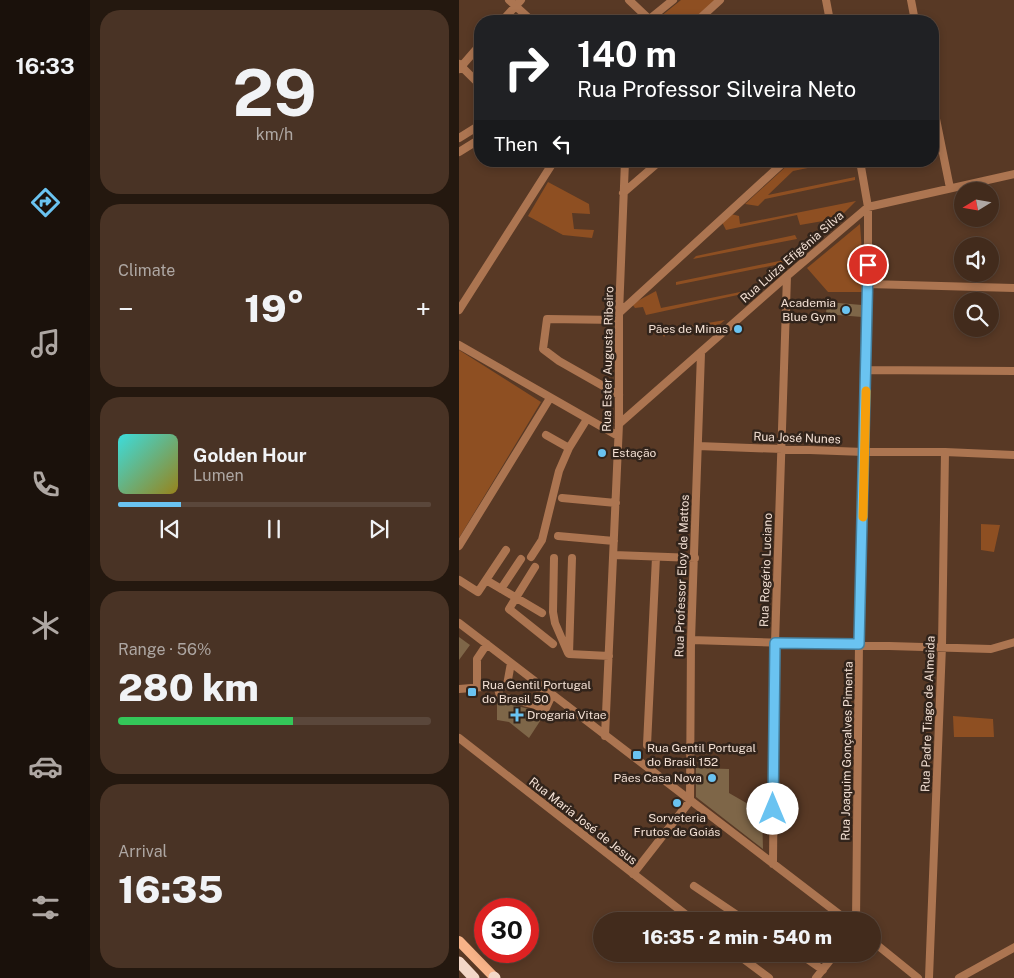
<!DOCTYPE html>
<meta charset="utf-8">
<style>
body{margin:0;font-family:"Public Sans",sans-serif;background:#493325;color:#f1f3f6;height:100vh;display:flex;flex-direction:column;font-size:19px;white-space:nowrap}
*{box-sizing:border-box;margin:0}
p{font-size:16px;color:#aea7a3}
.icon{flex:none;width:28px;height:28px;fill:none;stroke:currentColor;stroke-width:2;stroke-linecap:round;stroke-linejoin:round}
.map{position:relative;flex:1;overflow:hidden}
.drawer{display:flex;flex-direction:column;gap:10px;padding:10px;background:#24180f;width:369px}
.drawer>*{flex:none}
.top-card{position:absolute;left:15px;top:15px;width:465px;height:152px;border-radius:20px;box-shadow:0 2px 8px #0003,0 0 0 1px #5a473b;background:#202124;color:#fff;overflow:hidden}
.needle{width:32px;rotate:259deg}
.tools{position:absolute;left:495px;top:182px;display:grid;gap:10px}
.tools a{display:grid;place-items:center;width:45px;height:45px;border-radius:50%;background:#422b1c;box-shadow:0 2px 8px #0003,0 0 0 1px #5a473b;font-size:25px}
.speed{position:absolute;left:15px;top:898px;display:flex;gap:10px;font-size:25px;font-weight:700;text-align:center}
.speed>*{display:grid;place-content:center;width:65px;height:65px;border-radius:50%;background:#422b1c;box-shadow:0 2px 8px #0003,0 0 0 1px #5a473b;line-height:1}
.speed .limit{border:8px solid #d22;background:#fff;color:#111}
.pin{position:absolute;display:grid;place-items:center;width:42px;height:42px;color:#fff;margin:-21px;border:2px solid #fff;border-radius:50%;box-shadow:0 1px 5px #0007}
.me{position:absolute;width:55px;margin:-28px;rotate:0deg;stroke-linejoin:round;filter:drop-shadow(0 0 4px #0008)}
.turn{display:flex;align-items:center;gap:18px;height:105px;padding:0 20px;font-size:22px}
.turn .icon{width:65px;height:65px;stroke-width:2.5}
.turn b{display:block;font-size:35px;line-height:42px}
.then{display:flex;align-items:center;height:48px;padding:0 20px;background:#0003;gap:10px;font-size:19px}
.big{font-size:38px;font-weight:800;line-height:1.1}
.drawer .widget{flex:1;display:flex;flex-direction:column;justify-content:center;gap:8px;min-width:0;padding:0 18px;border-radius:20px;background:#493325}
.drawer .dial{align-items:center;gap:0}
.dial b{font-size:65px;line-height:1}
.song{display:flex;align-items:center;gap:15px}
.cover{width:60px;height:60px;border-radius:8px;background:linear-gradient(135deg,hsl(180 70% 55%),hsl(50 70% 35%))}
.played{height:5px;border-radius:2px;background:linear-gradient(90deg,#6ac3f1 20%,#5a473b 20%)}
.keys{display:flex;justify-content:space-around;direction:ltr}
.heat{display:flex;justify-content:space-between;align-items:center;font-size:28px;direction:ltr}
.charge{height:8px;border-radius:4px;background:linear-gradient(90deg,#34c759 56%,#5a473b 0)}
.trip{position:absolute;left:134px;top:912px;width:288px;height:50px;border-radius:25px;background:#422b1c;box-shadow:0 2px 8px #0003,0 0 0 1px #5a473b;font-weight:800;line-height:50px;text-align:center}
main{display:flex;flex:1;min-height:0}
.tab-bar{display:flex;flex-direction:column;width:90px;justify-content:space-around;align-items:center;background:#1a110b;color:#aea7a3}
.tab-bar .icon{width:35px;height:35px}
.tab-bar .selected{color:#6ac3f1}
.tab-bar b{font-size:22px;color:#f1f3f6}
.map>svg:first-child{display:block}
.green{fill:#8e4f22}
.building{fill:#7e6648}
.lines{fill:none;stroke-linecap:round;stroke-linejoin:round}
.minor{stroke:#ac7551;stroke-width:8}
.major{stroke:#f7b388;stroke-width:10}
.highway{stroke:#f3d7c7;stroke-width:11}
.route-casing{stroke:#457f9d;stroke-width:12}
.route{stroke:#6ac3f1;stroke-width:9}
.slow{stroke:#f59e0b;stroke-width:9}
.poi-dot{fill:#6ac3f1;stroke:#32241b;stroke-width:2}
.labels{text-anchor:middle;stroke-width:5;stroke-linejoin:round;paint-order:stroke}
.street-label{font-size:12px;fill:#f3e0d4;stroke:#32241b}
.poi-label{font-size:12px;fill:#f3e0d4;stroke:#32241b;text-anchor:start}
</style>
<main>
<nav class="tab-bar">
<b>16:33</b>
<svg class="icon selected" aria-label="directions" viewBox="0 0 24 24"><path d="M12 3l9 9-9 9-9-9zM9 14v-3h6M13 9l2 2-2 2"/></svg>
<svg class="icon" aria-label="music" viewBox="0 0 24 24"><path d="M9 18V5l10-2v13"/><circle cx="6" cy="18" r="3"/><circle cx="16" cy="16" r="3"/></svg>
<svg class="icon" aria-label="phone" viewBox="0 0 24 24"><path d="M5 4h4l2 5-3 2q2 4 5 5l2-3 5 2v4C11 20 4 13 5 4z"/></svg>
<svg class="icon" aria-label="climate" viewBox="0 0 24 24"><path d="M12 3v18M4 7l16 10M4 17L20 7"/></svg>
<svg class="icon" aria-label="car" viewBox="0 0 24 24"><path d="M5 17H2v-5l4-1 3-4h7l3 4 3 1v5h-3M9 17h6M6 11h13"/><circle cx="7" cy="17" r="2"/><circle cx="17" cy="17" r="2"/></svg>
<svg class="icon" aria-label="filters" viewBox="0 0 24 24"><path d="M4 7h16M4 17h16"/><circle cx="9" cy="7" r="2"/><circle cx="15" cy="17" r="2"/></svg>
</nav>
<section class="drawer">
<div class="widget dial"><b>29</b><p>km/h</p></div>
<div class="widget"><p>Climate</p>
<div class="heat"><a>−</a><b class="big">19°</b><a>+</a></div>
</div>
<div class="widget">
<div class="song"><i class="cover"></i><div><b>Golden Hour</b><p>Lumen</p></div></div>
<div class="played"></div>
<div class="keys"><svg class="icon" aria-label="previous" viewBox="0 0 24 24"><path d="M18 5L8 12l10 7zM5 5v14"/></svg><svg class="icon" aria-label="pause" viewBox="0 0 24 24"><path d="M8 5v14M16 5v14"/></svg><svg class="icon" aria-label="next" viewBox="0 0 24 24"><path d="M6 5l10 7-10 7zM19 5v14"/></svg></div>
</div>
<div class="widget"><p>Range · 56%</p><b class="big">280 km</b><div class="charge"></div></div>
<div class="widget"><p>Arrival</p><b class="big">16:35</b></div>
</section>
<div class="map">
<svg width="556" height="978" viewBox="0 0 556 978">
<rect width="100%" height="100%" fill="#583925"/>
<path class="green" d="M222,0h34l-22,21h-38z
M333,161h12l-3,4 18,-4h23l-49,10 -25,24 87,-18v3l-90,19 -7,7 -13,-2z
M89,182l41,22 1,10 -18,-1 2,16 20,1 -2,8 -29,-3 -35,-19z
M397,201l-30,30 -3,-10 -23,4 -3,-10 -71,15 -4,-8 9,-8 8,2 1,8z
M401,224l5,68h-37l-21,-24z
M336,235l2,4 -104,20 3,-3z
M346,247l2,3 -17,12 -114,23v-3l113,-23z
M309,279l1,3 -13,9 -110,24 -3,-8 -8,1 -3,-4 24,-13 5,17 94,-19z
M266,320l-17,14 -2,-9 -38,7 -4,5 -3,-6z
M0,350l82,52 -82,136z
M522,524l19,1 -6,27 -13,-2z
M494,716l40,3 1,18h-40z"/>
<path class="building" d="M368,302l35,3v12l-36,-3z
M0,637l11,8 -11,15z
M38,701l36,9 11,5 -15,23 -20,-16 -12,-2z
M237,768l33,1v24l33,19 1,37 -67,-52z"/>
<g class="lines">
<path class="minor" d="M50,0l23,21
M170,0l20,19
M367,0l4,21
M452,0l4,21
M43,21l19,-21
M188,21l26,-21
M238,21l23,-21
M0,64l21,21
M0,69l21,-24
M474,104l17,84
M0,138l21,-13
M0,152l21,-13
M164,193l37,-32
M409,284l147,4
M0,310l95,-149
M160,313l166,-152
M160,320l-72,-1 -4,30 16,12 60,34
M0,345l159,91
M408,370l148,1
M160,424l168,-148 81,-69 147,-33
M87,435l23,13
M239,446l166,6h81l70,3
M103,498l54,5
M99,536l56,5
M0,546l91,-148
M155,555l81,3
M72,557l11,-17 17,-69 10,-23 18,-29
M95,558l-1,54 2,11 13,30
M113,558l-3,96 40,2
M76,567l-26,42 44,35
M0,580l19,12 8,-12 56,33
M27,580l20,-30
M42,589l20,-30
M0,623l389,298
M232,640l300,9 24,-7
M38,685l3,11 35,9 10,5 7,-15
M48,685l4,-22
M18,686v-27l10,-15
M0,689l48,-4 35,3
M146,736l14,-312v-111l6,-152
M0,738l235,183
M188,745l9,-188
M314,864l2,-221 12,-367
M174,874l57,-73 1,-161 10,-287
M235,886l52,35
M397,921l3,-277 9,-360v-77l-8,-46
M412,940l47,38
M278,954l32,24
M341,954l23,16
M357,978l19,-24
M470,978l13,-332 3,-194
M500,978l56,-31"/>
<path class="major" d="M0,941l36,37"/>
<path class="highway" d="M0,962l15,16
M35,977l1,1"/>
</g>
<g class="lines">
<g class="route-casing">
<path id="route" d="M314,809l2,-166 84,1 9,-379"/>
</g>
<use href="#route" class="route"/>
<path class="slow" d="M404,517l3,-126"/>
</g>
<g class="poi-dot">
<circle cx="387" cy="310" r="5"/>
<circle cx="279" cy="329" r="5"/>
<circle cx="143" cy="453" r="5"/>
<rect x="8" y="687" width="10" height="10" rx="2.5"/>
<path d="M55.5 707.5h5v5h5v5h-5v5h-5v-5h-5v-5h5z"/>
<rect x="173" y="750" width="10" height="10" rx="2.5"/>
<circle cx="253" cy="778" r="5"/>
<circle cx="218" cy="803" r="5"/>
</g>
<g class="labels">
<g class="street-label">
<text transform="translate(333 257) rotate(-41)" y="4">Rua Luiza Efigênia Silva</text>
<text transform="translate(149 359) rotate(-89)" y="4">Rua Ester Augusta Ribeiro</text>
<text transform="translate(338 438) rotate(2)" y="4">Rua José Nunes</text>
<text transform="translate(307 570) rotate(-88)" y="4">Rua Rogério Luciano</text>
<text transform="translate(223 576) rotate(-88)" y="4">Rua Professor Eloy de Mattos</text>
<text transform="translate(469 714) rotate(-88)" y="4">Rua Padre Tiago de Almeida</text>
<text transform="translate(388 751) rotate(-89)" y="4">Rua Joaquim Gonçalves Pimenta</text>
<text transform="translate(124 821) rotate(38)" y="4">Rua Maria José de Jesus</text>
</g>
<g class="poi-label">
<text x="377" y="307" text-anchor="end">Academia<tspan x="377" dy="14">Blue Gym</tspan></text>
<text x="269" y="333" text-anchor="end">Pães de Minas</text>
<text x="153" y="457">Estação</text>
<text x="23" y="689">Rua Gentil Portugal<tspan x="23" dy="14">do Brasil 50</tspan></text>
<text x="68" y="719">Drogaria Vitae</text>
<text x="188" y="752">Rua Gentil Portugal<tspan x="188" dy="14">do Brasil 152</tspan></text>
<text x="243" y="782" text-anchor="end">Pães Casa Nova</text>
<text x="218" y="822" text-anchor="middle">Sorveteria<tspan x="218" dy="14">Frutos de Goiás</tspan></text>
</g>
</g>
</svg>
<div class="tools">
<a><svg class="needle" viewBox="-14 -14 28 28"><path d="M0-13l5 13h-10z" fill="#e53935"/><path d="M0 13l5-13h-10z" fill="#aea7a3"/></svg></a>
<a><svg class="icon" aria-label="sound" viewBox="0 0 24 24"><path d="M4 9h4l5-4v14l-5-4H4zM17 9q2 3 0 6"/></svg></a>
<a><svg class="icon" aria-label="search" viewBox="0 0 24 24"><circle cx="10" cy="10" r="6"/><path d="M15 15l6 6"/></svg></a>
</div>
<div class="speed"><div class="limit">30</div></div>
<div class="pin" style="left:409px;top:265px;background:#d93025"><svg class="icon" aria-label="arrive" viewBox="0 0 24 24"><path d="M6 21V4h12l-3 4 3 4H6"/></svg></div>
<svg class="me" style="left:314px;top:809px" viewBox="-20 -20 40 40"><circle r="19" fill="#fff"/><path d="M0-13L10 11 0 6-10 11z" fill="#6ac3f1"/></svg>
<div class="trip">16:35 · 2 min · 540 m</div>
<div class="top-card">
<div class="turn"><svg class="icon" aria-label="right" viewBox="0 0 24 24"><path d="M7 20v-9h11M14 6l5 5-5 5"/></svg><div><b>140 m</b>Rua Professor Silveira Neto</div></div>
<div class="then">Then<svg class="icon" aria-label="left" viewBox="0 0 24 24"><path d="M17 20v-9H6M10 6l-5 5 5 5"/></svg></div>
</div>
</div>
</main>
